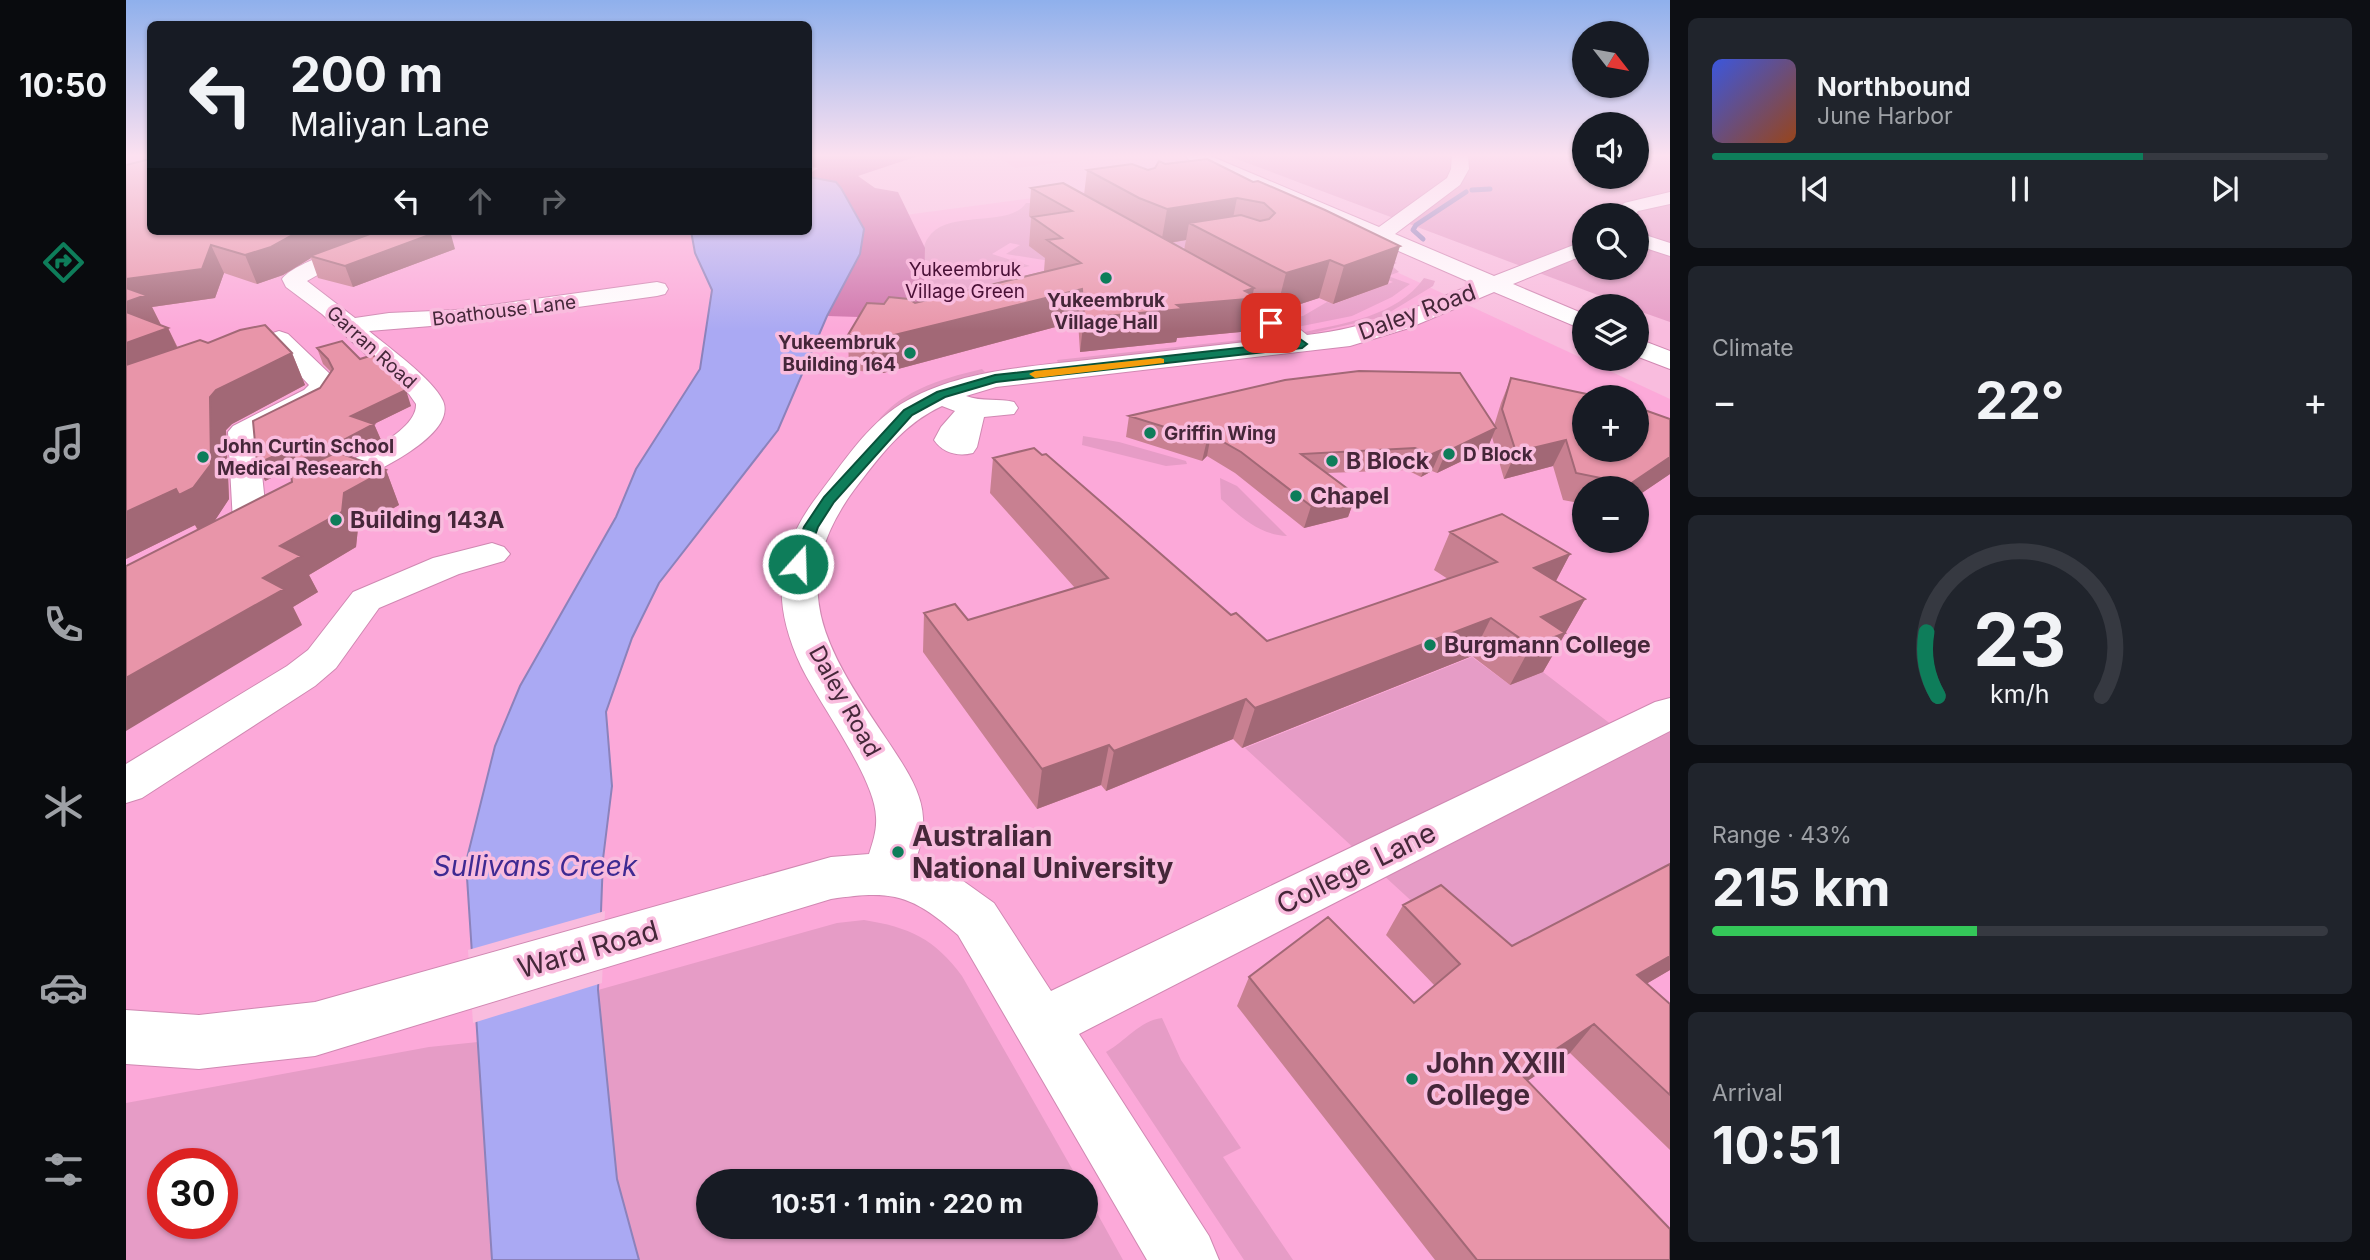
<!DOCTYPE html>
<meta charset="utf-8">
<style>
body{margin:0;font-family:Inter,sans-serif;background:#20242c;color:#f1f3f6;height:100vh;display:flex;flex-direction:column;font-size:26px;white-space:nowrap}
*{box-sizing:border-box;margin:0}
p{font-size:23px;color:#9ea1a6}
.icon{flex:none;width:38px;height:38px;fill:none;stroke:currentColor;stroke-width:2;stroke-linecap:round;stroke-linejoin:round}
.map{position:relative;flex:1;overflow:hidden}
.panel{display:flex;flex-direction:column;gap:18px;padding:18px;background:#0d0f14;width:700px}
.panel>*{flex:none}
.banner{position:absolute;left:21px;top:21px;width:665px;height:214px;border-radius:10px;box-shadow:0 2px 5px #0004;background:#171b24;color:#f1f3f6;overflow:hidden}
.needle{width:46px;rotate:121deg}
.buttons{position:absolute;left:1446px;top:21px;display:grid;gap:14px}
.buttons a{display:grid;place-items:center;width:77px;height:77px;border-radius:50%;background:#171b24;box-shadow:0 2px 5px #0004;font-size:35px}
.speed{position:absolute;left:21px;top:1148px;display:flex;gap:14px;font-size:35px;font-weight:700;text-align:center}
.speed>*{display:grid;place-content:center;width:91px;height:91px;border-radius:50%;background:#171b24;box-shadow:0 2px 5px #0004;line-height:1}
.speed .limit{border:10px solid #d22;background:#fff;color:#111}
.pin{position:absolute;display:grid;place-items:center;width:60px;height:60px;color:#fff;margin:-30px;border-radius:14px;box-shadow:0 4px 10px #0006}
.me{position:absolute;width:77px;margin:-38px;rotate:20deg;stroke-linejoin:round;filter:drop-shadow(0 0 5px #0008)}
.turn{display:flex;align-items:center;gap:24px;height:147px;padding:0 28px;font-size:32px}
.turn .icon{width:91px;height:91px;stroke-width:2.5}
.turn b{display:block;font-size:49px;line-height:60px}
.lanes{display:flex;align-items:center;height:66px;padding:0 28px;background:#0003;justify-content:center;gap:35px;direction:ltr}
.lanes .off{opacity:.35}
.big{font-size:52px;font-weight:700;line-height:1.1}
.panel .card{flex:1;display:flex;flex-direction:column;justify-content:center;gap:10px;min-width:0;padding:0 24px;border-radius:10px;background:#20242c}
.panel .dial{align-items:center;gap:0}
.dial svg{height:182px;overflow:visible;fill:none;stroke:#363941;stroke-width:7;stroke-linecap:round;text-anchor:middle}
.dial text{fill:#f1f3f6;stroke:none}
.song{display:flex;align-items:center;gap:21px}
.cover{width:84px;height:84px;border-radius:10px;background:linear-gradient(135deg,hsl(230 70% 55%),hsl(20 70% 35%))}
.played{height:7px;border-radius:4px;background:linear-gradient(90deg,#0e7d5a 70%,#363941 70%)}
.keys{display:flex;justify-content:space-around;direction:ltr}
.heat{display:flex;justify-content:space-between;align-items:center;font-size:38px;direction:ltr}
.charge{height:10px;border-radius:5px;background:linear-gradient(90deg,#34c759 43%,#363941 0)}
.trip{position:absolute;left:570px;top:1169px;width:402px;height:70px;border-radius:35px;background:#171b24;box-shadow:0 2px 5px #0004;font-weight:700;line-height:70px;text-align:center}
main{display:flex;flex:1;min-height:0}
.tabs{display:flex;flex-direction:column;width:126px;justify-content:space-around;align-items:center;background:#090b0e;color:#9ea1a6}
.tabs .icon{width:49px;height:49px}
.tabs .on{color:#0e7d5a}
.tabs b{font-size:32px;color:#f1f3f6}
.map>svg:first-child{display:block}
.built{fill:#fca9d9;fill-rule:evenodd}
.green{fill:#e69cc6;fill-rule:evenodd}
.forest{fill:#cf74ab}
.water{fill:#aaa9f3;stroke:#8c82bb;stroke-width:2}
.pier{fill:#f9bcde}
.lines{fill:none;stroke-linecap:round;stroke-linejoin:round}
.stream{stroke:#8c82bb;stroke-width:5}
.minor-casing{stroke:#d088b2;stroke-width:2}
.minor{fill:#fff;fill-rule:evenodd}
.wall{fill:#c88091;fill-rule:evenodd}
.shaded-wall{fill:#a26876}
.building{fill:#e895a9;stroke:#a26876;stroke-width:2}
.route{fill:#0e7d5a;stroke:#09513a;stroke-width:2}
.slow{fill:#f59e0b}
.poi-dot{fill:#0e7d5a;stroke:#f9bcde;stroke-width:2.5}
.labels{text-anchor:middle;stroke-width:7;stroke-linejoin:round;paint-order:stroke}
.far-park-label{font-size:19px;fill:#491036;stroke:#f9bcde}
.far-poi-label{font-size:19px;font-weight:bold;fill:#452739;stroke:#f9bcde;text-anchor:start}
.far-street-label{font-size:19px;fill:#452739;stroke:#f9bcde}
.street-label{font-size:23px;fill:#452739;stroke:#f9bcde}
.poi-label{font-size:23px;font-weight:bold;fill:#452739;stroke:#f9bcde;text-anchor:start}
.near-poi-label{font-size:28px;font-weight:bold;fill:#452739;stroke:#f9bcde;text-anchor:start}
.near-water-label{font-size:28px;font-style:italic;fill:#3e2a92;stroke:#f9bcde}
.near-street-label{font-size:28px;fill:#452739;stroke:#f9bcde}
</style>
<main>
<nav class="tabs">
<b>10:50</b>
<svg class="icon on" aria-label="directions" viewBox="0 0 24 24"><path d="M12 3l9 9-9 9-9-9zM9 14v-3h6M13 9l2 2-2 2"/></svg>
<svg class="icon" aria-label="music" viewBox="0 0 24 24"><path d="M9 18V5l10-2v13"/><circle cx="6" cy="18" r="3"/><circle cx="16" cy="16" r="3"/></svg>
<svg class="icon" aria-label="phone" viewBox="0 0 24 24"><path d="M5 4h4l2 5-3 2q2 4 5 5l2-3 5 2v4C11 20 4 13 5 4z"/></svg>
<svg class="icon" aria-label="climate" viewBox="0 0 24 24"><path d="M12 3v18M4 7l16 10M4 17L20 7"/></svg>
<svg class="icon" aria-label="car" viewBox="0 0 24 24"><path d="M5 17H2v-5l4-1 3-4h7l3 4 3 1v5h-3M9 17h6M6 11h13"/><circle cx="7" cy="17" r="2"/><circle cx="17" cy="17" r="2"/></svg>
<svg class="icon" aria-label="filters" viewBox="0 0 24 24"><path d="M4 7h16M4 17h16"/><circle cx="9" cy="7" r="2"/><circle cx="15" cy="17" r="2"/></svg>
</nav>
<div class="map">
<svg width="1544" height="1260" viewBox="0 0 1544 1260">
<rect width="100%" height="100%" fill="#f9bcde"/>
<path class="built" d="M0,155h24v76h658l1,-54 51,44 332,-44 478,222v861h-1544zM1458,397h52v53h-52zM1458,488h52v53h-52zM37,1164h59v59h-59zM583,1181h378v46h-378z
M867,155h127l-104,13z"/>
<path class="green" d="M1100,155h358v22h52v-22h34v167l-34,-12v-4h-9zM1458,215h52v53h-52z
M1066,177l49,14 156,72 -6,2 8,7 -11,4 22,8 -18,13 -40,19 -60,12 -16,-9 27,-3 24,-14 7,2 59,-22 -25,-10 -131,-33 -70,11z
M900,203h29l1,30 -6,28 -44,-7 14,-9 -10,-2 -18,11 38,12 -15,3 30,29 -122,31 6,-68 -8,-2c2,-7 3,-16 7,-21 19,-30 81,-9 98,-35z
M1298,278l11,3 -2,5 -51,31 -78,18 -4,-2c44,-10 96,-16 124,-55z
M1142,337l4,4 -213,24 -2,-5z
M856,369l3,3c-50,13 -76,23 -114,59 23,-39 69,-52 111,-62z
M957,436l36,6 67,19 1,3 -21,2 -84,-21z
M1094,478l17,8 50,50c-27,-1 -47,-19 -66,-37z
M1346,657l38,28 33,-13 82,63 45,-22v168l-178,94 -247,-227z
M738,920c45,7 71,19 98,56l117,205h-370v46h378v-32l36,65h-484l-22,-81 -19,-189 239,-67z
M1036,1018l19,42 60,88 -18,9 70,103h-49l-138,-208c20,-11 33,-31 56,-34z
M352,1042l14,218h-366v-157l303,-56zM37,1164h59v59h-59z"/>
<path class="forest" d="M682,155h113l-63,21 17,12 23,4 27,56 -2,71 -96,-3 33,-62 -24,-72 -27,-5v-3l9,-6 -9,-1z"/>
<path class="water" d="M683,177l27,5 5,6 23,41 -4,25 -33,62 -49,114 -119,153 -27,55 -26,74 6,74 -9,73 -5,131 19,189 22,81h-147l-26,-398 29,-116 25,-60 96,-169 20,-48 64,-100 12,-79 -17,-37 -4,-22h117z"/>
<path class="pier" d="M479,911l-3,72 -129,40 -5,-73z"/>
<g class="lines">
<path class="stream" d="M1346,190l18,-1
M1297,239l-10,-9 3,-5 50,-33"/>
<g class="minor-casing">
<path id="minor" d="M1060,155h22l171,72 68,-49 4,-9 1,-14h16l1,14 -9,16 -65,49 99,42 90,-35v14l-71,29 71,30v16l-90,-38 -85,36 -59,18 -354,41 -30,9c16,6 32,2 48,6l4,6 -4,6 -30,3 -7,30 -4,6c-15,4 -30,0 -39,-13l7,-13 14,-16 -13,-5c-39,18 -63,51 -88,84 -70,96 -28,159 31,247 15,23 37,52 38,81 1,14 -3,29 -7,42l43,18 35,25 57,88 604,-289 15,-4v33l-591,303 130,202 10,24h-72l-189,-325c-47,-41 -66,-45 -127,-36l-516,157 -116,13 -73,-5v-54l73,5 116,-13 516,-145 38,-3c4,-12 8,-24 7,-37 -1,-39 -56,-112 -75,-151 -30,-64 -26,-115 18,-172 24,-31 48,-69 82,-90 58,-35 129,-37 195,-45 61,-7 123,-14 184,-21l-79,-46 -3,-5 3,-5 8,-2 88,47 10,8c62,-7 111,-28 167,-51l-286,-125z
M1544,192v12l-32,7 -3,4h-20l9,-12z
M269,231h29l-3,4 -100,38 -14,8 48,37 34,-5 67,-3 201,-28 8,2 3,5 -3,5 -8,2 -201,28 -87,7c19,16 64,48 74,70 16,38 -88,80 -113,93l-11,3 -11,-3 -5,-7 5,-7c25,-12 110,-44 108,-76l-7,-10 -87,-80 -36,-27 -4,-8c12,-18 89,-40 113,-48z
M1510,232l34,11v13l-34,-11z
M153,331l9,3 44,42 5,10 -13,16 -66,34 9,86 -5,7 -12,3 -12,-3 -5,-7 -5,-90 5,-6 71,-36 5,-5 -43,-46 4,-5z
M1510,338l34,13v18l-34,-13z
M366,543l12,4 6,7 -6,7 -45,13 -80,34 -43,60 -21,18 -173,112 -16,5v-39l161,-98 21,-16 45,-58 80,-34z"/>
</g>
<use href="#minor" class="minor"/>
</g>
<path class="wall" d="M1081,159l181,125 -55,20 -14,-6 -43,14 -18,-10 -7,29 -74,7 -1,4 -96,10 -2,-31 -195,52 -34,-3 -1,-35 36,-31 31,-1 129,-32 1,-13 -16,-12 2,-28 -2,-2 2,-28 53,7 3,-25h61l17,-6zM1060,240l-2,10 -13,-7z
M0,165l329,84 -102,38 -35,-9 -7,-20 -28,17 -26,9 -33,-11 -9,25 -63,9 9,18 7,3 10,20 30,-5 84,10 13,32 -73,39 -6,6 3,69 -16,24 79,-41 6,-11 -2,-5 -31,15 55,-93 11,-16 -8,-8 -6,-16 43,11 51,47 -37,18 7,16 -30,17 35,13 13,35 -41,23 -2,19 -47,28 9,17 -25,15 9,18 -104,-94 -3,-6 -69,34z
M1385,378l159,41v55l-34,23v-9h-52v16l-21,-4 -10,-34 -49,13 -12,-42 -5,12 -50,24 -5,-2 -11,6 -14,-7 -80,3 29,22 -8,22 -44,11 -69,-55 -28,-17 -5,5 -76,-24 3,-21 365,10 7,-23z
M916,455l189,160 36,26 181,-62 -14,-9 16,-38 120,22 -14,27 29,18 -42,73 -33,13 -38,-29 -230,92 -9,-9 -127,52 -5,-6 -64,24 -114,-157 1,-39 44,7 107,-32 -85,-95 3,-35z
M1544,864v106l-24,14 24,20v146l-100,-97 -43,28 143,179h-235l-198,-254 12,-29 165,26 21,-17 -49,-51 17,-30 109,41z"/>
<path class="shaded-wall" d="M1111,198l-7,35 -41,-10 -3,17 -25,4 6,-35z
M174,231h87l-77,25 1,2 -28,17 -26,9 -12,-29z
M314,231h10l5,18 -102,38 -8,-21z
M85,245l13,28 -9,25 -63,9 9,18 -35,10v-56z
M1274,246l-12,38 -55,20 11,-38z
M1204,260l-11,38 -43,14 10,-39z
M1128,288l-2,11 7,-1 -8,33 -74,7 -1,4 -96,10 4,-34 93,-13z
M956,289l-4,32 -195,52 -1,-35z
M42,328l15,32 -57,21v-38z
M166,353l13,32 -73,39 -6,6 3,69 -17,26 -13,6 -4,-6 -69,34v-47l84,-115 6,-7z
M280,390l5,16 -37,18 7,16 -36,20 -43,21 -6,-15 -31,15 -8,-17 94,-48z
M1370,428l-9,21 -50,24 9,-21z
M1085,435l-4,21 -5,5 5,-21z
M1440,440l-13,26 -49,13 12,-27z
M1315,450l-9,21 -11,6 9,-22z
M1544,457v17l-34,23v-9h-8l2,-4z
M260,470l13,35 -41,23 -2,19 -47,28 9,17 -25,15 9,18 -176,106v-53l137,-100 17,-32 64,-53z
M1230,495l-8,22 -44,11 7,-22z
M1444,554l-20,38 -16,-24z
M1459,599l-42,73 -33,13 21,-39 10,-29z
M1365,618l-19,38 -230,92 13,-40z
M1120,699l-13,40 -127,52 8,-40z
M983,745l-8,40 -64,24 5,-40z
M1544,956v14l-58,34 25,-29z
M1468,1024l-24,29 -73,48 23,-28z"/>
<path class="building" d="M24,159v72h150l-29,16 -26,8 -34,-10 -9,24 -76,10v-114z
M1081,159l46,23 5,-1 67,29 75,36 -56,20 -14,-6 -44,13 -97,-50 52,-8 19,6 9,-2 6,-6 -11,-10 -27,-5 -70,11 -28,-11 -52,-28 45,-6 16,6 7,-2 4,-7 6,3z
M937,183l191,105 -9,3 14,7 -82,7 6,4 -99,9 -2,-29 -200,49 -34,-3 19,-32 17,1 5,-7 20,2 6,4 166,-40 -34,-23 15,-2 -30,-21 40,-6 -41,-23z
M252,231h62l-95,35 -35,-10z
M0,288l20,7 -20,7z
M0,312l42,16 -42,15z
M139,325l27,28 -76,37 -6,7 1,67 -18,24 -14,7 -3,-6 -50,23v-147l74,-25 8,3 32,-13z
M216,341l18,18 13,-4 33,35 -55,26 23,8 -36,19 -43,20 -2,-16 -36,17 -4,-43 67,-33 13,-19 -5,-10 -11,-11z
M1233,371l101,2 36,55 -50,24 -5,-2 -11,5 -15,-7 -114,6 55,41 -45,11 -70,-54 -30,-17 -4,5 -78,-24 156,-36z
M1385,378l90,19h-17v53h52v-43l34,12v38l-40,27 -54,-11 -10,-33 -50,12 -14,-43z
M908,448l8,7 4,-1 185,161 5,-2 31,28 230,-79 -47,-30 52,-18 68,40 -36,14 51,31 -44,18 24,16 -34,13 -40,-28 -236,90 -9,-9 -132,52 -5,-6 -67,24 -118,-156 31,-9 13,16 140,-42 -115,-120z
M211,452l49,18 -42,23 -2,19 -62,34 21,10 -38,22 21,11 -158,89v-112l166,-84 -1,-8z
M1544,864v92l-33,19 33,29v91l-76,-71 -74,49 150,156v31h-193l-228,-283 79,-60 86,86 46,-39 -57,-59 38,-20 71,61z"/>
<linearGradient id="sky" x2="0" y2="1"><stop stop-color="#8fb0ec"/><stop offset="0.47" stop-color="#fce1f0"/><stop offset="1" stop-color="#fce1f0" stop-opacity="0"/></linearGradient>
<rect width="1544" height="331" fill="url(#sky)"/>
<path class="route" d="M1142,321h7l32,23 -5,4 -306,34 -51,15 -33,18 -78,87 -16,25 -14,40 -6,1 -7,-4 13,-37 20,-30 80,-87 33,-18 58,-17 297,-33 -24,-17z"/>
<path class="slow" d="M1034,358l4,1v4l-129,15 -6,-4 6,-3z"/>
<g class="poi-dot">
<circle cx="980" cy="278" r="7"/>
<circle cx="784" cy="353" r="7"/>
<circle cx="1024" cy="433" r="7"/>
<circle cx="1323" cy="454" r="7"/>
<circle cx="77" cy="457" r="7"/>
<circle cx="1206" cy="461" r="7"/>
<circle cx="1170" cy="496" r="7"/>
<circle cx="210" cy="520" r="7"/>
<circle cx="1304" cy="645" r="7"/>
<circle cx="772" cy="852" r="7"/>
<circle cx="1286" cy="1079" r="7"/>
</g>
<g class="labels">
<g class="far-park-label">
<text x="839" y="276">Yukeembruk<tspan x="839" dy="22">Village Green</tspan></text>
</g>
<g class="far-poi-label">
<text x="980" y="307" text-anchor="middle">Yukeembruk<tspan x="980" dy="22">Village Hall</tspan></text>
<text x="770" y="349" text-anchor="end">Yukeembruk<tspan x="770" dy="22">Building 164</tspan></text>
<text x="1038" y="440">Griffin Wing</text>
<text x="91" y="453">John Curtin School<tspan x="91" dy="22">Medical Research</tspan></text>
<text x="1337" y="461">D Block</text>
</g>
<g class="far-street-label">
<text transform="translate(378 310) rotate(-7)" y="7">Boathouse Lane</text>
<text transform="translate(246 347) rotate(42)" y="7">Garran Road</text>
</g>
<g class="street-label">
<text transform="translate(1291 312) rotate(-20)" y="8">Daley Road</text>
<text transform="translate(719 701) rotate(61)" y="8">Daley Road</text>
</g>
<g class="poi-label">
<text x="1220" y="469">B Block</text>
<text x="1184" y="504">Chapel</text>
<text x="224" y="528">Building 143A</text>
<text x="1318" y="653">Burgmann College</text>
</g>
<g class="near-poi-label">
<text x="786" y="846">Australian<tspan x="786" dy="32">National University</tspan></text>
<text x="1300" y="1073">John XXIII<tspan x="1300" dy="32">College</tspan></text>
</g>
<g class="near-water-label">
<text x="409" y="876">Sullivans Creek</text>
</g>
<g class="near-street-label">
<text transform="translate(1230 868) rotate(-26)" y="10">College Lane</text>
<text transform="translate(462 949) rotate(-16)" y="10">Ward Road</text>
</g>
</g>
</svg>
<div class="buttons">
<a><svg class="needle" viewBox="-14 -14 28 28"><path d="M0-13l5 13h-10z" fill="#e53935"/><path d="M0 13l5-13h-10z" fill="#9ea1a6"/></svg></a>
<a><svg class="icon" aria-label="sound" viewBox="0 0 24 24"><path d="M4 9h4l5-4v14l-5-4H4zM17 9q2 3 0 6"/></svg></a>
<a><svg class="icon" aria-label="search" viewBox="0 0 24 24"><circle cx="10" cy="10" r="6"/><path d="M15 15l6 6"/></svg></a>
<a><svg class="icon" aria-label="layers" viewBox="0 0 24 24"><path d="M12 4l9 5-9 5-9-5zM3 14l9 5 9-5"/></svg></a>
<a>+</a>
<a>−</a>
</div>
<div class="speed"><div class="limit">30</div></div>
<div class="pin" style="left:1145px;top:323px;background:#d93025"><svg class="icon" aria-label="arrive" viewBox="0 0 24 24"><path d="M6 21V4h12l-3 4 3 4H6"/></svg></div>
<svg class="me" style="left:672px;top:564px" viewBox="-20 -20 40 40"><circle r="17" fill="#0e7d5a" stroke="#fff" stroke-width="3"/><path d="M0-11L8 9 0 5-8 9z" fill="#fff"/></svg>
<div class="trip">10:51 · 1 min · 220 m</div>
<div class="banner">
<div class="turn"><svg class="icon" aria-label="left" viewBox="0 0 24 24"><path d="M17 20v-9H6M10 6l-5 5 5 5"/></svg><div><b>200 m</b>Maliyan Lane</div></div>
<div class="lanes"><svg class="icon" aria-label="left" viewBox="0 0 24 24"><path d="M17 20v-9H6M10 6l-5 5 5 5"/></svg><svg class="icon off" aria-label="ahead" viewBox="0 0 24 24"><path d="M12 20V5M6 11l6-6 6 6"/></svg><svg class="icon off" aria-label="right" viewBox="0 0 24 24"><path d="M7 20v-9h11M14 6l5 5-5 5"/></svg></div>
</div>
</div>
<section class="panel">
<div class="card">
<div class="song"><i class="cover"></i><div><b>Northbound</b><p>June Harbor</p></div></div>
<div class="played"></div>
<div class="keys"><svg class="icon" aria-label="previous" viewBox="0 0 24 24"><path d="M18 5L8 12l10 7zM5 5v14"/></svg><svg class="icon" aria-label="pause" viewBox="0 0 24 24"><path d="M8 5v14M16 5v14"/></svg><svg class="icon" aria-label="next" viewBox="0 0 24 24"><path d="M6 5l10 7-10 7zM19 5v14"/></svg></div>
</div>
<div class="card"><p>Climate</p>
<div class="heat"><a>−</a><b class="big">22°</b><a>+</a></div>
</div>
<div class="card dial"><svg viewBox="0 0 100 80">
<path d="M14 69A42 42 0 1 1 86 69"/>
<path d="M14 69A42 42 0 0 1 9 41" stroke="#0e7d5a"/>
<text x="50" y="56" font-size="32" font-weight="700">23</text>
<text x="50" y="72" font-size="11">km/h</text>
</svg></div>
<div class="card"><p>Range · 43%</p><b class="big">215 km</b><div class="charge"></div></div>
<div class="card"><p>Arrival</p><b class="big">10:51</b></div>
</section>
</main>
